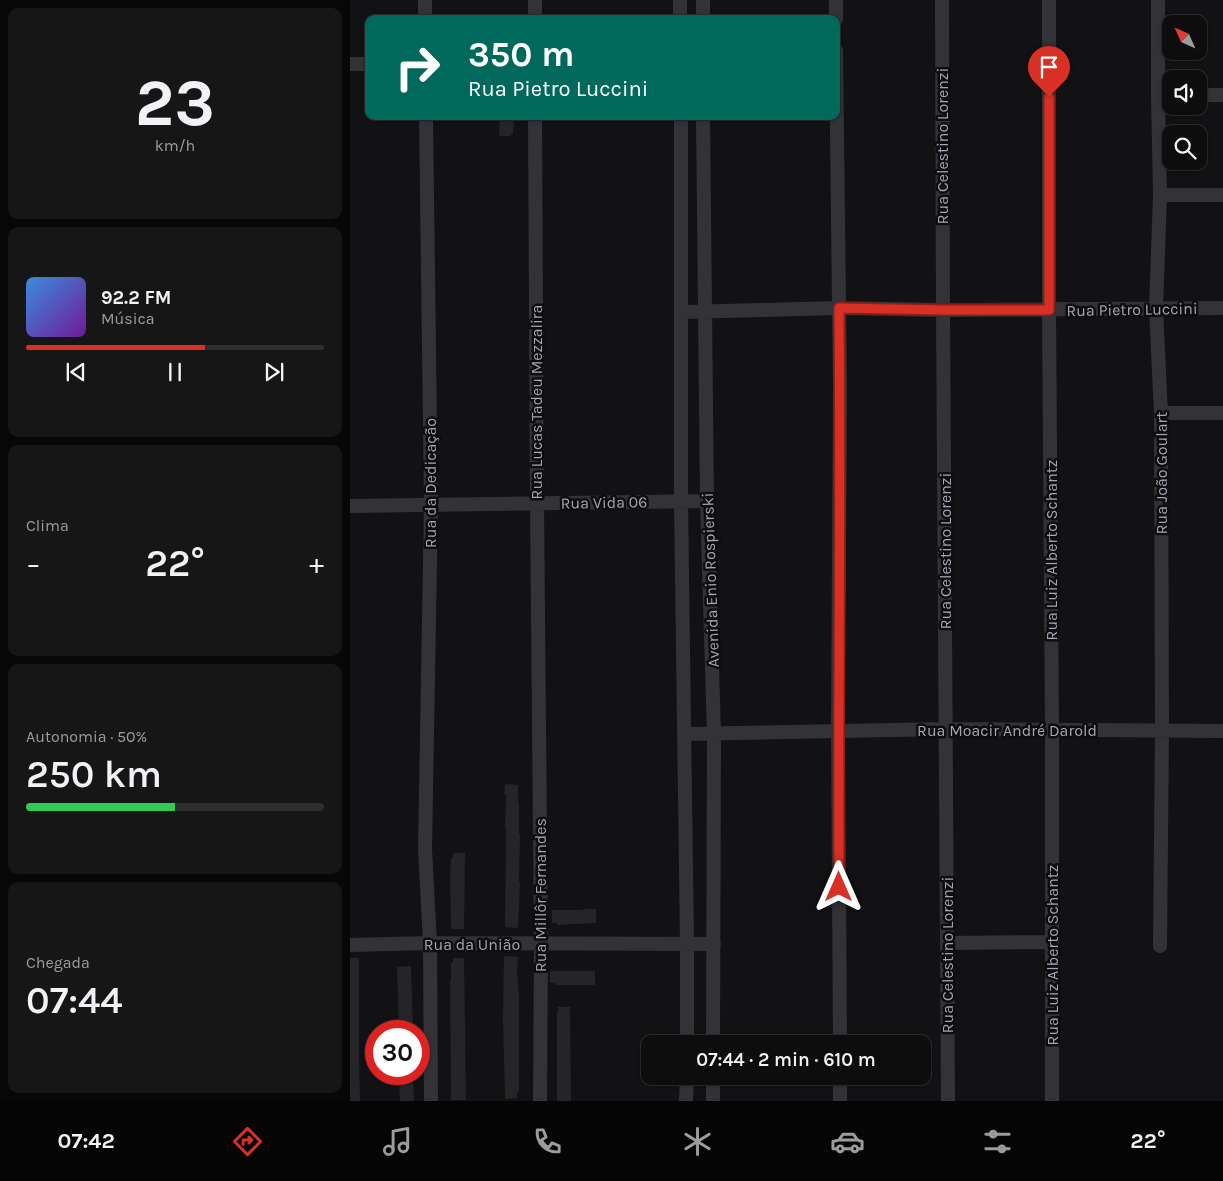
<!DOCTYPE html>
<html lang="pt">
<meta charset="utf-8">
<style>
body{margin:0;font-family:Karla,sans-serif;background:#171617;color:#f1f3f6;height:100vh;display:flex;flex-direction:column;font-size:19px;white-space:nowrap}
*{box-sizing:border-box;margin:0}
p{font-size:16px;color:#9b9c9e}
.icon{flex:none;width:28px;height:28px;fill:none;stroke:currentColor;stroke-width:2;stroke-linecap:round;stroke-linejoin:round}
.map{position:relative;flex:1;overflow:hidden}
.sheet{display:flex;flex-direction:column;gap:8px;padding:8px;background:#080708;width:350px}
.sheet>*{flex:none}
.banner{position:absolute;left:15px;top:15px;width:475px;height:105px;border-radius:10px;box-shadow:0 1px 4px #0004,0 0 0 1px #2e2d2e;background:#00695c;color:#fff;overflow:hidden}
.needle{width:32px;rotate:315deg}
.tools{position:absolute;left:812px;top:15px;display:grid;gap:10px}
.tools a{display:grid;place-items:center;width:45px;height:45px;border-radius:10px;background:#0e0d0e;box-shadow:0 1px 4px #0004,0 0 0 1px #2e2d2e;font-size:25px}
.speed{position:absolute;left:15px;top:1020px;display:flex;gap:10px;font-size:25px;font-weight:700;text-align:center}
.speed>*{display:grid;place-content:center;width:65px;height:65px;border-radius:50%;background:#0e0d0e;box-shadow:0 1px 4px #0004,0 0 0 1px #2e2d2e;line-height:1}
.speed .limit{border:8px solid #d22;background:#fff;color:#111}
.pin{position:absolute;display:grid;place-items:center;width:42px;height:42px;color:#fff;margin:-51px -21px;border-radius:50% 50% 50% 0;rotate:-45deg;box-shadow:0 0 5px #0007}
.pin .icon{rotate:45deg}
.me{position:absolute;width:55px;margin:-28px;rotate:0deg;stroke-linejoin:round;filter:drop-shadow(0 0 4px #0008)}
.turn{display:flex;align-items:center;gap:18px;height:105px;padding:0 20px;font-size:22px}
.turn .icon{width:65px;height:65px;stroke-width:2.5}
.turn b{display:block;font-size:35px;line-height:42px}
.big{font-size:38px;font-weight:600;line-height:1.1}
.sheet .card{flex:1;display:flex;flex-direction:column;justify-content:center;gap:8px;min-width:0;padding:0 18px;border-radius:10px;background:#171617}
.sheet .dial{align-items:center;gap:0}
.dial b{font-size:65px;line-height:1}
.song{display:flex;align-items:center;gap:15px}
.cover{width:60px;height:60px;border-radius:8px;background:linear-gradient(135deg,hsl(210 70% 55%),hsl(280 70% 35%))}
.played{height:5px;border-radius:2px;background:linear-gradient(90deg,#d93025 60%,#2e2d2e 60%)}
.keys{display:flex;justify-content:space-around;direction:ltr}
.heat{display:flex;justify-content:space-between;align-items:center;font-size:28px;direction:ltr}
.charge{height:8px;border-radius:4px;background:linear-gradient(90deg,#34c759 50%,#2e2d2e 0)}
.trip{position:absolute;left:291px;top:1035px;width:290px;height:50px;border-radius:10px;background:#0e0d0e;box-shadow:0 1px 4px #0004,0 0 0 1px #2e2d2e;font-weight:600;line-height:50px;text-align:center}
.menu{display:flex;height:80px;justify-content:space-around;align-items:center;background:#060506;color:#9b9c9e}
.menu .icon{width:35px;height:35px}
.menu .on{color:#d93025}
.menu b{font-size:22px;color:#f1f3f6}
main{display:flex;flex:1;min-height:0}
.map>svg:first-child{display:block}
.building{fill:#252427}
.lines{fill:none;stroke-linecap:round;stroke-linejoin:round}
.minor{stroke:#333337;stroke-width:14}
.route-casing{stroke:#8d1f18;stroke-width:12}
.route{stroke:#d93025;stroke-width:9}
.labels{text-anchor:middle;stroke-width:5;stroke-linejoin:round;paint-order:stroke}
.street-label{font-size:16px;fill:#a4a5b2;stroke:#0d0c0e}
</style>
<main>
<section class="sheet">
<div class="card dial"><b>23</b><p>km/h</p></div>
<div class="card">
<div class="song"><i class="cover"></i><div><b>92.2 FM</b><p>Música</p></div></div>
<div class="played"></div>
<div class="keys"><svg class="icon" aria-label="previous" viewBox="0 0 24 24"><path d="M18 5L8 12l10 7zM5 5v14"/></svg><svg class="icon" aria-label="pause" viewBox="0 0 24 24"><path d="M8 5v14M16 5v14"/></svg><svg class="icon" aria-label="next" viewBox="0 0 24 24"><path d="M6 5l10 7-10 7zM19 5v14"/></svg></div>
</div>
<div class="card"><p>Clima</p>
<div class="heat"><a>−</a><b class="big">22°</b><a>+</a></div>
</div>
<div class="card"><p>Autonomia · 50%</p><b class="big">250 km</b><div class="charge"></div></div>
<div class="card"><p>Chegada</p><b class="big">07:44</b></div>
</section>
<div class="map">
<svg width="873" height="1101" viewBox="0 0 873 1101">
<rect width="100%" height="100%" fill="#121113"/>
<path class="building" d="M150,116h14l-1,18h-2v2h-12z
M155,784l13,1v17h1v32h1l-1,48h1l-2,46 -13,-1 1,-99h-1l1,-33h-2z
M103,853h12l-1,76h-13l-1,-54 1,-17h2z
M233,909h13v14l-39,2v-2h-5v-13h31z
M154,956l14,1 -1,15 2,23v97l-2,1v5l-12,1 -2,-82z
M0,958h9v95l1,48h-10z
M103,958h11l2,142h-15l-1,-120h1v-17h2z
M61,966l2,65h-14l-2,-64z
M200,971h45v14h-40v-2h-5z
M208,1007h12l1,94h-14v-89h1z
M49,1074h12l1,5h1l1,22h-14z"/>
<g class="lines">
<path class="minor" d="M185,0v19
M330,0v19
M486,0v19
M592,0l1,310 5,791
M699,0v310l3,420v369
M808,0v95l2,100 -4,114 5,104 1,318 -2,215
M75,19v-19
M353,19v-19
M486,50l4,336 -2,344 2,314
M0,64h19
M808,95h13
M849,95h24
M76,116l5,389 -6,344 5,94 1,158
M185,116l2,387 4,441 -1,157
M331,116v385l6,442v101
M353,116l4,385 7,233 -1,310
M810,195h63
M331,312l158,-4 104,2 280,-2
M811,413h62
M0,506l357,-5
M334,734l262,-5 277,2
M597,943l105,-1
M0,945l80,-2 284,1
M490,1076v25
M336,1101l1,-25
M363,1101v-25"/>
</g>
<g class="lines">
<g class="route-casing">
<path id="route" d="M489,887c-1,-193 2,-386 0,-579l104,2h106v-213"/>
</g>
<use href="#route" class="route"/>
</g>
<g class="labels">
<g class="street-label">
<text transform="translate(592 146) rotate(-90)" y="6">Rua Celestino Lorenzi</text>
<text transform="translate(782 309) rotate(-1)" y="6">Rua Pietro Luccini</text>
<text transform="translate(186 402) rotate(-90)" y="6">Rua Lucas Tadeu Mezzalira</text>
<text transform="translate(811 473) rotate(-90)" y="6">Rua João Goulart</text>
<text transform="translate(80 483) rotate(-90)" y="6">Rua da Dedicação</text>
<text transform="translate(254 502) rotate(-1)" y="6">Rua Vida 06</text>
<text transform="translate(701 550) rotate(-90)" y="6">Rua Luiz Alberto Schantz</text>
<text transform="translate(595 551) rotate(-90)" y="6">Rua Celestino Lorenzi</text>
<text transform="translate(360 580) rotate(-92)" y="6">Avenida Enio Rospierski</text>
<text x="657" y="736">Rua Moacir André Darold</text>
<text transform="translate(190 895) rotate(-90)" y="6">Rua Millôr Fernandes</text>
<text x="122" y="950">Rua da União</text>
<text transform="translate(597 955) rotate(-90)" y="6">Rua Celestino Lorenzi</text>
<text transform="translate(702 955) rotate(-90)" y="6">Rua Luiz Alberto Schantz</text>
</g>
</g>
</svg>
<div class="tools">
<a><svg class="needle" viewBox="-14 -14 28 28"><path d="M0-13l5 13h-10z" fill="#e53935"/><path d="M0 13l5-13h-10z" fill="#9b9c9e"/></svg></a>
<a><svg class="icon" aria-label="sound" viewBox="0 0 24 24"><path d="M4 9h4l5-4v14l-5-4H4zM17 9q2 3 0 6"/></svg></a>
<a><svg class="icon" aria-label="search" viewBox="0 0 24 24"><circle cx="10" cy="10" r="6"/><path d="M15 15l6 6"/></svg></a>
</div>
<div class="speed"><div class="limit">30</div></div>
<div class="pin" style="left:699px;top:97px;background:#d93025"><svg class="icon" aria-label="arrive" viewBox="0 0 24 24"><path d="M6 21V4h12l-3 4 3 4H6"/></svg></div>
<svg class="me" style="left:489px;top:887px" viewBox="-20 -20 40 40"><path d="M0-17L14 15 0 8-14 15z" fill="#d93025" stroke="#fff" stroke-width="4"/></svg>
<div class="trip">07:44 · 2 min · 610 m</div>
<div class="banner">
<div class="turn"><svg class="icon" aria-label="right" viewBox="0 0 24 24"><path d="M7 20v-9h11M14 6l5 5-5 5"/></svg><div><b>350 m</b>Rua Pietro Luccini</div></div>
</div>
</div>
</main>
<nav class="menu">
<b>07:42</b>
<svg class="icon on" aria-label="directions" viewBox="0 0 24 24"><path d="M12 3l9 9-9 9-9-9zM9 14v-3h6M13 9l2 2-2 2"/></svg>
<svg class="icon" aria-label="music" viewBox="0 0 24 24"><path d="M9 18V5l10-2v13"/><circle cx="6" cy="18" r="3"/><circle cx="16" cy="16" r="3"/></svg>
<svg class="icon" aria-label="phone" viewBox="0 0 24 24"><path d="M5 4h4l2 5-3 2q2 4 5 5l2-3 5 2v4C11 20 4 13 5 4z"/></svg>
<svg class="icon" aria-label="climate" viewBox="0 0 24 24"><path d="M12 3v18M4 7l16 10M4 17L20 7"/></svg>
<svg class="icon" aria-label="car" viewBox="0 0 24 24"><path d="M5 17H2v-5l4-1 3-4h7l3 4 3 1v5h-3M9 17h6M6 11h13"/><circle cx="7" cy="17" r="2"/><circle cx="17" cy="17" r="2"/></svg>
<svg class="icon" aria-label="filters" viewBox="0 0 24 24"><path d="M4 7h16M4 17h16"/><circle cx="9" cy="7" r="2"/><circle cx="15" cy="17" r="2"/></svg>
<b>22°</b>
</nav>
